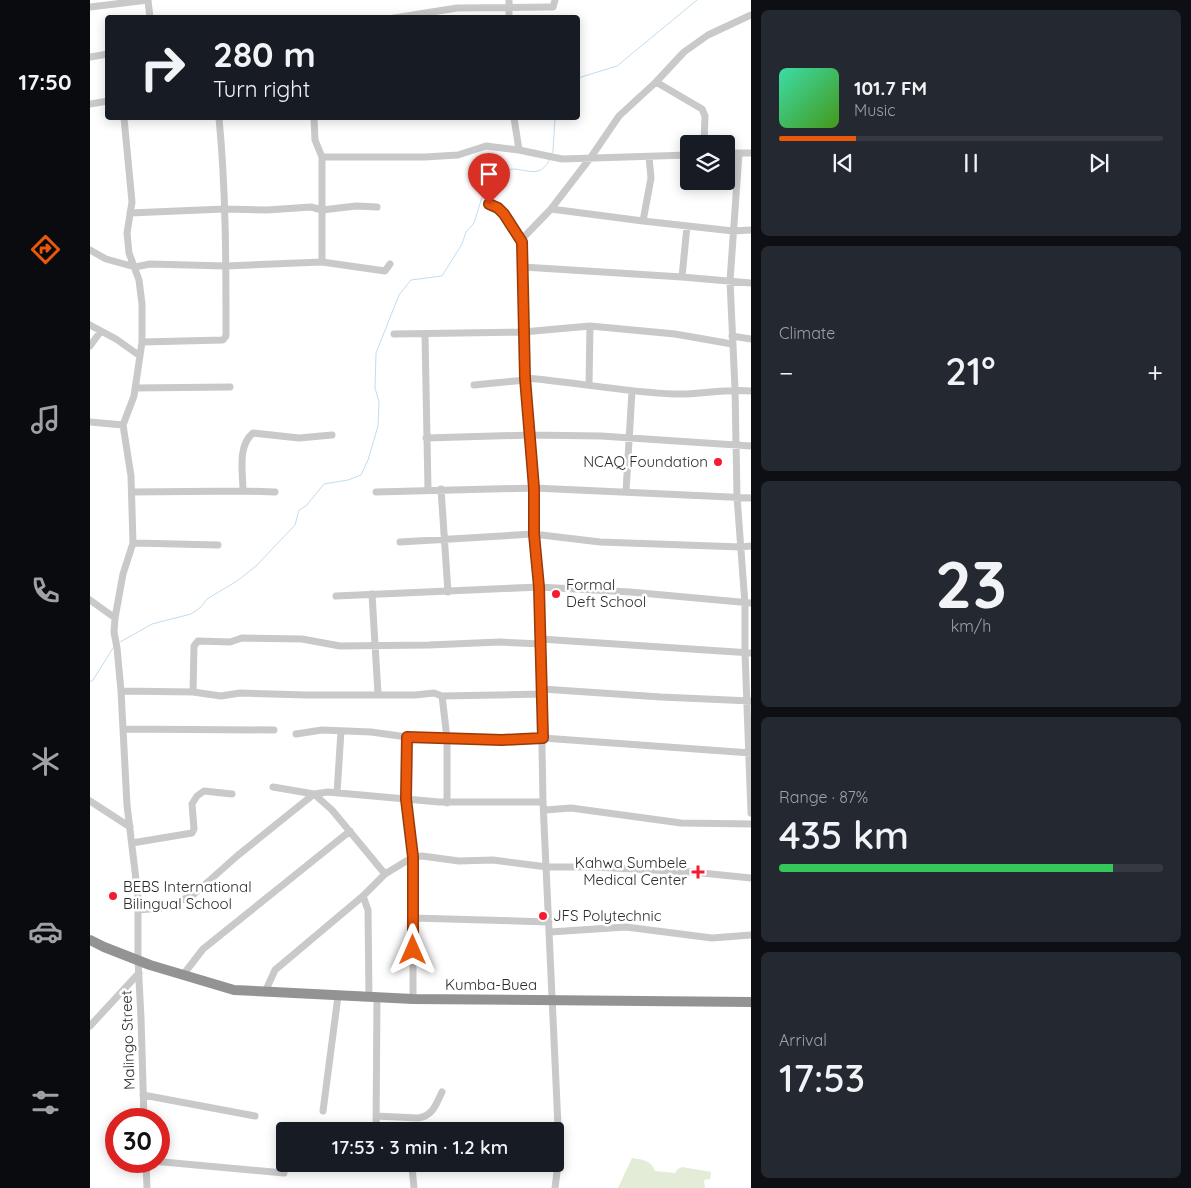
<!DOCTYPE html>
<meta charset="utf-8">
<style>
body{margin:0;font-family:Quicksand,sans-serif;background:#242831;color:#f1f3f6;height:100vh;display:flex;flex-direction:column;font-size:19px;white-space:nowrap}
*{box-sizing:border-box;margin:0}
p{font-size:16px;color:#9ea1a6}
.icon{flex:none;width:28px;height:28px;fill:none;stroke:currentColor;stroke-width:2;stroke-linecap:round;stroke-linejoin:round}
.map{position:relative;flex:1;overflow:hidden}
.panel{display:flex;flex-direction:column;gap:10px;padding:10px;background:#0d0f14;width:440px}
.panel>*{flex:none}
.hud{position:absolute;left:15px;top:15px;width:475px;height:105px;border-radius:5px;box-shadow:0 2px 12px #0003;background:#171b24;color:#f1f3f6;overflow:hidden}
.controls{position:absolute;left:590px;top:135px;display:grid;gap:10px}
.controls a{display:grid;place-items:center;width:55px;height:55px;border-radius:5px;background:#171b24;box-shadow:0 2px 12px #0003;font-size:25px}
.speed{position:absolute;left:15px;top:1108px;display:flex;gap:10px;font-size:25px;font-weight:700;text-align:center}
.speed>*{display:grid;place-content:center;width:65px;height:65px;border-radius:50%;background:#171b24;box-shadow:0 2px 12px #0003;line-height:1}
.speed .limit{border:8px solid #d22;background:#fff;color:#111}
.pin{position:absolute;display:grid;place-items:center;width:42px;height:42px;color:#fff;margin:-51px -21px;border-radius:50% 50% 50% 0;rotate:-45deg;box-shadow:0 0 5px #0007}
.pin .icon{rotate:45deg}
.me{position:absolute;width:55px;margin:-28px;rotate:0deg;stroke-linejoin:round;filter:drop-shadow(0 0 4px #0008)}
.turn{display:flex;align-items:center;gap:18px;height:105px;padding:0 25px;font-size:22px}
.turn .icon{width:65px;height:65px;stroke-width:2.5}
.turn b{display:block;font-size:35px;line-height:42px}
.big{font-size:38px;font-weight:600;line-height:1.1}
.panel .widget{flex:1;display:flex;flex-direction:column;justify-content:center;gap:8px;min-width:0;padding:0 18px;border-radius:8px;background:#242831}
.panel .dial{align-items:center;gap:0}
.dial b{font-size:65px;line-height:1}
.song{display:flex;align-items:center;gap:15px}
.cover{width:60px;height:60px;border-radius:8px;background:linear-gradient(135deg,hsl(160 70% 55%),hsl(100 70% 35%))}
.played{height:5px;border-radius:2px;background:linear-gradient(90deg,#ea580c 20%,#363941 20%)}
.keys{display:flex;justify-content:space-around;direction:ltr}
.heat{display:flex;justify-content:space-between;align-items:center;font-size:28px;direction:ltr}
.charge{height:8px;border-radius:4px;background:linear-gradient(90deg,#34c759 87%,#363941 0)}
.trip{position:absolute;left:186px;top:1122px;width:288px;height:50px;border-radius:5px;background:#171b24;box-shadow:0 2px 12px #0003;font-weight:600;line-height:50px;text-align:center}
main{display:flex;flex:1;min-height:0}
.tabs{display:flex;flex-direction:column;width:90px;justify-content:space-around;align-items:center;background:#090b0e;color:#9ea1a6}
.tabs .icon{width:35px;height:35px}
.tabs .current{color:#ea580c}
.tabs b{font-size:22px;color:#f1f3f6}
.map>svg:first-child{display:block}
.green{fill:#e3ecd7}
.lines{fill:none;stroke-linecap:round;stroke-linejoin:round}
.stream{stroke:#c1ddee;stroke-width:1}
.minor{stroke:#c9c9c9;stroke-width:7}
.highway{stroke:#939393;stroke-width:10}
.route-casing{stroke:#983908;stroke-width:12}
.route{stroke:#ea580c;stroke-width:9}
.poi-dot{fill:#f61b2e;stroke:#fff;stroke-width:2}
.labels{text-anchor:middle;stroke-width:5;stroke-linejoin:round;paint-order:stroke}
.poi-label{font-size:15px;fill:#2c2c2c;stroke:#fff;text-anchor:start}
.street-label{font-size:15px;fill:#2c2c2c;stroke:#fff}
</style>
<main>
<nav class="tabs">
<b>17:50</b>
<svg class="icon current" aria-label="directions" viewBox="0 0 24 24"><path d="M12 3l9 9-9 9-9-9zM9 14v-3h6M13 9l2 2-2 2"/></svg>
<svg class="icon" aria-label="music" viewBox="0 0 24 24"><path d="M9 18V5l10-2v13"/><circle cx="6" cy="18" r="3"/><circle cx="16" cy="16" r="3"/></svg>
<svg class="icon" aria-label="phone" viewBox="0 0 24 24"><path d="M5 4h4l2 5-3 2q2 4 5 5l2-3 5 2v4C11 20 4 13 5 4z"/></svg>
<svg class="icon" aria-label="climate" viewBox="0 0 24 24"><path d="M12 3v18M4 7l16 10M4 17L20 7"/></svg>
<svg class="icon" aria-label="car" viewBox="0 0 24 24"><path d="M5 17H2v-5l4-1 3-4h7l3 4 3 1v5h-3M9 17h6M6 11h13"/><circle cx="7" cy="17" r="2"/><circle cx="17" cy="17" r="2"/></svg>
<svg class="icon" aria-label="filters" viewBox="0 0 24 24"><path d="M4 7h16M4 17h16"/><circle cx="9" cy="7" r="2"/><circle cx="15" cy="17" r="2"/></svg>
</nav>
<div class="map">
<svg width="661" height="1188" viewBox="0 0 661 1188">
<rect width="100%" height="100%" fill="#fff"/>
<path class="green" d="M542,1158c11,2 19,2 23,13l20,2 3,-4 4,-2 29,5 -1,7 -6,1 1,8h-87z"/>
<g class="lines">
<path class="stream" d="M488,78l39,-12 80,-66
M461,155l2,-4 2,-33
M30,642l32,-18 39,-10 10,-7 6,-8 30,-18 19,-15 39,-41 4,-15 7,-4 18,-22 24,-4 13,-5 7,-15 10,-34 1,-24 -4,-14 1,-35 23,-58 12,-15 31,-4 20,-32 4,-12 8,-9 12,-39 9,-11c6,-2 14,-4 20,-4 16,2 26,8 35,-10
M0,682l3,-2 20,-32"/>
<path class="minor" d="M58,0l2,18
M419,0v18
M0,7l58,-7
M304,18l63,-10 93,-1h3l2,-7
M0,57l18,-3
M566,82l46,27 3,7 -1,28
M0,104l18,-3
M224,118l1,22 7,17v105
M424,118l5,32 43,9 127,-4
M636,153h25
M649,153l-9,128 5,108 2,108 8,107v48l6,161
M232,157h103l33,-2 28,-9 33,4
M399,204c17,8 24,23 33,38
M461,209l92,12 90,10 18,-1
M40,213l94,-4 43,1 44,-3 11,3 34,-4 21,1
M553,221l8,-43 -2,-21
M0,250l16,9 29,8 15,-3 76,2 96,-4 63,9 5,-7
M433,267l159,10 69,6
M592,277l5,-51
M0,325l26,14 24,17
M304,334l129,-2 67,-6 85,8 57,10
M335,334l3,156
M642,336l19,3
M52,342l81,-2 3,-4c0,-73 0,-146 -7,-218
M0,346l11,-15
M435,378c50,4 99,14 149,16 26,1 51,-6 77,-3
M384,385l51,-5
M499,385l1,-59
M45,388l95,-1
M0,422l33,3 11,-29 8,-54v-38l-3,-24 -10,-27 -2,-20 5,-31 -8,-84
M33,425l8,51 2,67 -10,31 -8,44 -1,14 3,16 4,43 6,114 11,91v64l3,58 3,101
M336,438l104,-3 71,1 150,10
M351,489l7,103
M153,491c0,-18 -6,-45 10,-58l46,5 33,-3
M536,491l6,-100
M42,492l111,-1 32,1
M286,492l158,-4 217,10
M310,542l133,-8 67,8 141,5 10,-1
M43,543l85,2
M282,594l6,100
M246,596l203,-9 91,5 121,11
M0,600l25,18
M450,639l211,14
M452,689l119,8 90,4
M31,691l72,1 28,4 19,-3 67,2h108l19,-2 8,3 100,-2
M103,692l1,-46 4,-5 32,1 12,-4 60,1 38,7 89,-1 71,-3 41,2
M352,696l5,42v65
M33,729l151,1
M206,734l26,-4 49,2 36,5 95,3 41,-2 208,15
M317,737l-1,62 7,58v142
M183,787l41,7 18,16 53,64
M247,793l4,-62
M0,801l40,26
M455,810l26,-2 110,15 70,1
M42,843l60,-10 2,-4 -2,-25 5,-8 7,-5 28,3
M273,896l5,14 1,87
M48,910l23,-2 31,-12 45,-40 77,-62 14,-2 111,10h104
M323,918l136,4
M460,932l76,-5 86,11 39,-3
M93,975l20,-26 147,-118
M175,992l10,-22 88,-74 22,-22 28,-17 9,-1 37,5 34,-1 54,7h46l99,5 59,6
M0,1026l49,-53
M53,1095l112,21
M233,1111l15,-115
M286,1116l42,2c15,-2 18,-14 24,-26
M286,1131l1,-134
M56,1161l1,27
M62,1161l132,12
M286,1164l4,2 32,1 2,21
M465,1188l2,-16 1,-46 -15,-324 -4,-215 -6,-53 1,-46 -9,-110 -3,-139 29,-30 40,-52 28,-41 37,-34 28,-30 24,-17 43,-20"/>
<path class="highway" d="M0,940l14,7 46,18 84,25 179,9 338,3"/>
</g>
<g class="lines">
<g class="route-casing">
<path id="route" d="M323,950v-93l-7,-58 1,-62 95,3 41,-2 -4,-151 -5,-53v-46l-9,-110 -3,-136 -18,-28 -6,-6 -9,-4"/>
</g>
<use href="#route" class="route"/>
</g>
<g class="poi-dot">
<circle cx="628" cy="462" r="5"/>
<circle cx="466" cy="594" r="5"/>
<path d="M605.5 864.5h5v5h5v5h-5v5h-5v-5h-5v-5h5z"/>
<circle cx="23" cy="896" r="5"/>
<circle cx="453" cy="916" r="5"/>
</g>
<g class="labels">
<g class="poi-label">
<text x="618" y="467" text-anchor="end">NCAQ Foundation</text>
<text x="476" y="590">Formal<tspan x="476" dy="17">Deft School</tspan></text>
<text x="597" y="868" text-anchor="end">Kahwa Sumbele<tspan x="597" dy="17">Medical Center</tspan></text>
<text x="33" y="892">BEBS International<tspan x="33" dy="17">Bilingual School</tspan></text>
<text x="463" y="921">JFS Polytechnic</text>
</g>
<g class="street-label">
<text x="401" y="990">Kumba-Buea</text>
<text transform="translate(38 1040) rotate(-92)" y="5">Malingo Street</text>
</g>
</g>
</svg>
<div class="controls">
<a><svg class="icon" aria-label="layers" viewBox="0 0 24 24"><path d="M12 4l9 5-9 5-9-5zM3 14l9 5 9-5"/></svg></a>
</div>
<div class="speed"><div class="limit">30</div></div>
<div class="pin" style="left:399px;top:204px;background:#d93025"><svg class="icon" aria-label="arrive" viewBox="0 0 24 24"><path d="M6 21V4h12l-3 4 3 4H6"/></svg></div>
<svg class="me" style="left:323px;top:950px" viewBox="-20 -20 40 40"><path d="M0-17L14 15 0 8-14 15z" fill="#ea580c" stroke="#fff" stroke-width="4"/></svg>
<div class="trip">17:53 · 3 min · 1.2 km</div>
<div class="hud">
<div class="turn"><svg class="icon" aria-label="right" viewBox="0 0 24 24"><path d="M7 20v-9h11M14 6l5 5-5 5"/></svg><div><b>280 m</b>Turn right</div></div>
</div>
</div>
<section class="panel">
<div class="widget">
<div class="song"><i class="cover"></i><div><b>101.7 FM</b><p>Music</p></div></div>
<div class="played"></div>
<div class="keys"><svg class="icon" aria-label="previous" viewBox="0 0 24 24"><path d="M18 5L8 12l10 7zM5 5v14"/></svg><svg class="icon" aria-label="pause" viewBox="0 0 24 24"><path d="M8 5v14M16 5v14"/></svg><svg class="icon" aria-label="next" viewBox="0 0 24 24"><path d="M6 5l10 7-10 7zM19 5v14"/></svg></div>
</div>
<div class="widget"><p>Climate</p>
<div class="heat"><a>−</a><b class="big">21°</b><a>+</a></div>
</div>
<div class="widget dial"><b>23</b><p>km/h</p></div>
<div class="widget"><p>Range · 87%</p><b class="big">435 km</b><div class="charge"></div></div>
<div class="widget"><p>Arrival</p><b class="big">17:53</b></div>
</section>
</main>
